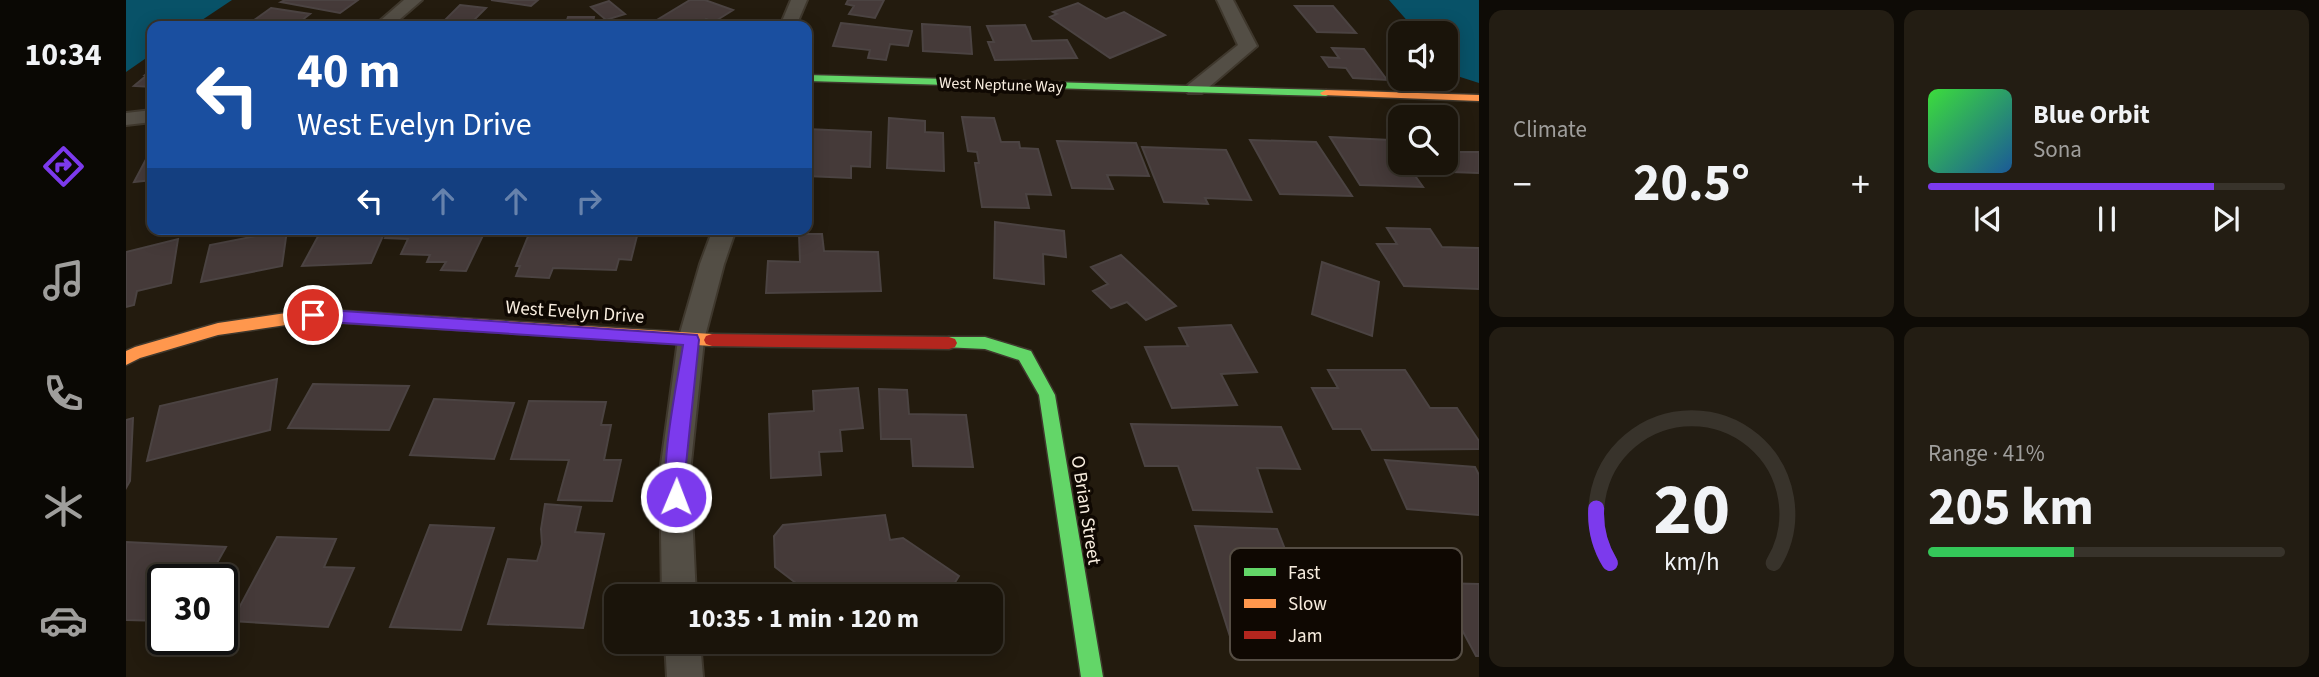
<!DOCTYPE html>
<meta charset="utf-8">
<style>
body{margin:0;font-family:"Source Sans 3",sans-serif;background:#231d13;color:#f1f3f6;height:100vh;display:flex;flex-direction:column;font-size:26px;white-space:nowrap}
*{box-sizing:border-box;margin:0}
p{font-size:23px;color:#9f9e9c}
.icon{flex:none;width:38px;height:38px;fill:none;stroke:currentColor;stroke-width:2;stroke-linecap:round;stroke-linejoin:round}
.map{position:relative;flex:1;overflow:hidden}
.details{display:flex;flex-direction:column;gap:10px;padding:10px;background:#0e0b06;width:840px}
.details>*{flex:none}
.guide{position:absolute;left:21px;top:21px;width:665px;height:214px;border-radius:14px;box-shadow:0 4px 18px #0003,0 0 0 2px #38332b;background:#1a4fa0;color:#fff;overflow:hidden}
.fabs{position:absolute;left:1262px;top:21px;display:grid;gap:14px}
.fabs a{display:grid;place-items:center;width:70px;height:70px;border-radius:14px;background:#1a140a;box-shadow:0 4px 18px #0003,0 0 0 2px #38332b;font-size:35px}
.speed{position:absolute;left:21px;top:564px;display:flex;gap:14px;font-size:35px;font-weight:700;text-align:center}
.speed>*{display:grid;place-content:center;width:91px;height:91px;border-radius:50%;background:#1a140a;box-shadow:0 4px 18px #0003,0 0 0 2px #38332b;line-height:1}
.speed .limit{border:4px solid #111;border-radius:10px;background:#fff;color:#111}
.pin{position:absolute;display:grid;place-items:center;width:60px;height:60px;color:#fff;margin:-30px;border:4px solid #fff;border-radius:50%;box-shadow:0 2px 7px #0007}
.me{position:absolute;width:77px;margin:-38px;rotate:1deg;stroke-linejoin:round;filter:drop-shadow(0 0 5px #0008)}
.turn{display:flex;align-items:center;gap:24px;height:147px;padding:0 35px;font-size:32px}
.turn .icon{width:91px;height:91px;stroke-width:2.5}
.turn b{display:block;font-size:49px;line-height:60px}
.lanes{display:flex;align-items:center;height:66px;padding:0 35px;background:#0003;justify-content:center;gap:35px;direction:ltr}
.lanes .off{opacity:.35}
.big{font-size:52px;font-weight:700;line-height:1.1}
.details .card{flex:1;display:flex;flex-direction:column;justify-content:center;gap:10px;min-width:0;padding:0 24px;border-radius:14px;background:#231d13}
.details .dial{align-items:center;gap:0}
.dial svg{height:182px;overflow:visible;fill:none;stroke:#38332b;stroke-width:7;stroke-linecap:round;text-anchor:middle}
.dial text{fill:#f1f3f6;stroke:none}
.song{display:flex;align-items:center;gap:21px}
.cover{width:84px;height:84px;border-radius:10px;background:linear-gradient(135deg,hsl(120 70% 55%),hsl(210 70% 35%))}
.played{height:7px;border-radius:4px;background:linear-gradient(90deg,#7c3aed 80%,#38332b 80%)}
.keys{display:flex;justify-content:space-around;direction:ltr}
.heat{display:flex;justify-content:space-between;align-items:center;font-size:38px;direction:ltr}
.charge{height:10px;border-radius:5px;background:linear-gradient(90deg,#34c759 41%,#38332b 0)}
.details .tiles{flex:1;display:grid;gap:10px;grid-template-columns:repeat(2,1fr)}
.trip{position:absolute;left:478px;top:584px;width:399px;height:70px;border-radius:14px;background:#1a140a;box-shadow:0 4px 18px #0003,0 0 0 2px #38332b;font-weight:700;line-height:70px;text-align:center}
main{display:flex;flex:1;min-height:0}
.dock{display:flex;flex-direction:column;width:126px;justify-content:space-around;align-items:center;background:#0a0804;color:#9f9e9c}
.dock .icon{width:49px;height:49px}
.dock .selected{color:#7c3aed}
.dock b{font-size:32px;color:#f1f3f6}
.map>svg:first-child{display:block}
.water{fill:#085268}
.building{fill:#453a39;stroke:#4b4342;stroke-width:2}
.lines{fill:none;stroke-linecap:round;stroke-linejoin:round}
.street-casing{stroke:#3f382d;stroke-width:4}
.fast-casing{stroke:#3f382d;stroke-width:3}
.slow-casing{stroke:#3f382d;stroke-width:3}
.jam-casing{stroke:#3f382d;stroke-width:3}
.street{fill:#534e45;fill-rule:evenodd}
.fast{fill:#63d668;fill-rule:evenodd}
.slow{fill:#ff974d;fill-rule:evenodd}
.jam{fill:#b3261e;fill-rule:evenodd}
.route{fill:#7c3aed;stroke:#51269a;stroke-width:2}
.labels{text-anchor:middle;stroke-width:7;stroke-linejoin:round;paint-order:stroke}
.far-street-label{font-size:16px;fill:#f8eddf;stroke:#0f0802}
.street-label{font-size:19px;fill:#f8eddf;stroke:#0f0802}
.key{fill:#0f0802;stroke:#554d44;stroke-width:2}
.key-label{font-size:19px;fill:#f8eddf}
</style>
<main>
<nav class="dock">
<b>10:34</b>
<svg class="icon selected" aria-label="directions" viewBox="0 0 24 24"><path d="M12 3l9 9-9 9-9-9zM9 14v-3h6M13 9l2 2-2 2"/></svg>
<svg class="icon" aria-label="music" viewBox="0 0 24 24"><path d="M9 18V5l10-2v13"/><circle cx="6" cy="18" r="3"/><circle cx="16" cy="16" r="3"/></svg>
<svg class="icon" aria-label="phone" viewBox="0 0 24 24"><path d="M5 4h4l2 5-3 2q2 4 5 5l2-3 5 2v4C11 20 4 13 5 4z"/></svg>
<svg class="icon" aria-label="climate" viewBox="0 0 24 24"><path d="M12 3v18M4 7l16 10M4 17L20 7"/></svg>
<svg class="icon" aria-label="car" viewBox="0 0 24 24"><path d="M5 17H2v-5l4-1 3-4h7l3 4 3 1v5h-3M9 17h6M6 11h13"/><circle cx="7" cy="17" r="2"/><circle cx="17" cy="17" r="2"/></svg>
</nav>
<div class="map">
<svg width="1353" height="677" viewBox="0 0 1353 677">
<rect width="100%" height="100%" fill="#231b0e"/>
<path class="water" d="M0,0h106l-39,26h-41v28l-26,18z
M1263,0h90v83l-25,-8 -8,-9v-33h-28z"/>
<path class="building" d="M159,0h73l-18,13 -59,-11z
M365,0h47l-7,6z
M564,0h15l28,10 -19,12 -8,-3 -8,7h-51z
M722,0h36l-9,18 -26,-4 5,-8 -8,-2z
M483,1l16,13 -19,6 -15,-13z
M952,3l28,16 18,-7 41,23 -55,23 -60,-41 7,-3 -4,-2z
M334,5l26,3 -15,15 26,3h-58z
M1169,6h38l23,27 -39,-1z
M145,8l39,6 -9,7 15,2 -5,3h-65z
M442,17h26l-2,9 14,-1v1h-41z
M715,23l71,8 -4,15 -18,-2 -4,16 -18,-2 2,-8 -37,-4z
M796,24l48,3 2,27 -49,-3z
M899,25l7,16 35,-1 10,18 -82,2 -7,-18h6l-7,-16z
M1206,48l32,1 23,31 -34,-2 -7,-10 -17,-1 -7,-10 17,1z
M26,69v18l-18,-1 13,-11h-2z
M836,117l32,1 7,24h18l1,6 18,1 13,46 -25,-1 3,14 -47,-1 -7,-44h4l-2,-11 -9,-1z
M763,118l36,3v11l18,1 1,38 -57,-3z
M681,129l64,3 -1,35 -19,-1v12l-44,-2z
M1204,137l60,3 10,14v9h6l17,24 -63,-2z
M1124,140l66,2 36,54 -72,-2z
M931,141l79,2 13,33 -42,-1 6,14 -41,-1z
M1016,147l84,3 25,50 -46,-2 3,6 -44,-2z
M26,148v32l-18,2z
M1320,152h33v21l-28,-1 -7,-9z
M869,222l69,9 2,26 -23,-3 1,30 -50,-6z
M1261,228l43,1 12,18 37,1v41l-75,-3 -27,-42h20z
M196,229h64l-15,34 -69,3z
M264,229h96l-20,42 -25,-1 5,-8h-19l3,-7 -29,-1 7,-15 -23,-1z
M405,229h97l-2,6 11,1 -6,24 -12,-1 -3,11 -63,-2 -4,10 -33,-2 4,-10h-4z
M161,230l-5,36 -81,16 9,-37z
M673,234h23l2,17 54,1 3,39 -115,2 2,-32 32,1z
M52,239l-7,44 -34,8 -3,14 -8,2v-55z
M995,255l55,51 -30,14 -19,-18 -16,6 -18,-17 15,-7 -17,-17z
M1196,262l57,20 -7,54 -60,-22z
M1105,325l26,47 -36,2 16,31 -65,3 -27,-61 43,-1 -9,-18z
M1202,370h77l25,38h27l22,33v8l-107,1 -11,-21h-28l-21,-41h26z
M151,379l-7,51 -123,31 13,-55z
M187,384l96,2 -20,44 -101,-2z
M732,388l5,40 -23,2 2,21 -23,1 2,23 -50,3 -2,-64 45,-3 -1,-20z
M753,389l28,1 2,24 57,1 7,52 -60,-1 -2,-27h-30z
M308,399l80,4 -20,56 -84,-4z
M403,401l77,1 -5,23h10l-7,35h17l-9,41 -54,-1 11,-40 -58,-1z
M7,418l-3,63 -4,7v-68z
M1005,424l150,3 19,42 -43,-1 15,44 -79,-2 -15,-44h-33z
M1259,460l90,7 4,8v40l-72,-6z
M419,504l36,3 -6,25 29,2 -21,94 -95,-4 20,-65 29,2 5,-17 -1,-15z
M759,515l5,25 13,-2 56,38 -13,21h-17l-18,-14 -72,8 -5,6h-39l6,-10 -26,-20 -1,-31 9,-11z
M304,525l64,3 -33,102 -71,-3z
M1069,526l82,3 49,124 -92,-4z
M151,537l59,2 -12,28 30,1 -26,59 -96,-6z
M0,542l100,5 -18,32h-45v42l-37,-1z
M1311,583l42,1v72h-3z"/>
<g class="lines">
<g class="street-casing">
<path id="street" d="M278,0h18l-30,26h-18z
M665,0h16l-11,26h-16z
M1091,0h16l24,46 -55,47h-14l-3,-4 3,-4 50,-40z
M26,110v12l-26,3v-12z
M587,229h23l-12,35 -20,76 -14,132 6,125h-34l-2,-125 18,-132 22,-76z
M539,642h35l3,35h-36z"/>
</g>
<g class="fast-casing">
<path id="fast" d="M681,75l519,15 6,3 -6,3 -519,-15z
M823,337h36l46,14 24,44 48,282h-22l-42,-282 -20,-35 -34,-11 -42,-2 -2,-4 2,-4z"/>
</g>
<g class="slow-casing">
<path id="slow" d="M1200,90l153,5v6l-157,-6 -2,-2z
M187,309l399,25 6,2 2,4 -2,4 -6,2 -399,-25 -95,14 -78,23 -14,7v-14l9,-4 83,-24z"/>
</g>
<g class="jam-casing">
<path id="jam" d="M586,334l237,3 6,2 2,4 -2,4 -6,2 -237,-3 -6,-2 -2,-4 2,-4z"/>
</g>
<use href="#street" class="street"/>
<use href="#fast" class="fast"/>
<use href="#slow" class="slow"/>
<use href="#jam" class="jam"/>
</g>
<path class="route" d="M187,309l384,26 2,5 -17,163 -6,2 -7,-2c-12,-26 9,-125 14,-158l-370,-24 -8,-6z"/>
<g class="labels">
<g class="far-street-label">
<text transform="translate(875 84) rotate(2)" y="6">West Neptune Way</text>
</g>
<g class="street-label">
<text transform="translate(449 311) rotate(4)" y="7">West Evelyn Drive</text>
<text transform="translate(961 510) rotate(81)" y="7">O Brian Street</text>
</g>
</g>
<rect x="1104" y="548" width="232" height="112" rx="10" class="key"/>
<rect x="1118" y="568" width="32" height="8" fill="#63d668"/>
<rect x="1118" y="599" width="32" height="9" fill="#ff974d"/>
<rect x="1118" y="631" width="32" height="8" fill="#b3261e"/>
<g class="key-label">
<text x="1162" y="579">Fast</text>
<text x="1162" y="610">Slow</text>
<text x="1162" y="642">Jam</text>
</g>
</svg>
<div class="fabs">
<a><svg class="icon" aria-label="sound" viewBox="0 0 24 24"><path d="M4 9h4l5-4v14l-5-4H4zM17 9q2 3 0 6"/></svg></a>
<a><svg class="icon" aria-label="search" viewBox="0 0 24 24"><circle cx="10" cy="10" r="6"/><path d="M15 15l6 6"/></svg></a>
</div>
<div class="speed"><div class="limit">30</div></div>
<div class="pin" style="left:187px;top:315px;background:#d93025"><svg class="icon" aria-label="arrive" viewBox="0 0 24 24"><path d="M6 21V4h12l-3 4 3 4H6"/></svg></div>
<svg class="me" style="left:550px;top:497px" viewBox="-20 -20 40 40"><circle r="17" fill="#7c3aed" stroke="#fff" stroke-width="3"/><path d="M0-11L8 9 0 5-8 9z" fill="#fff"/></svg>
<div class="trip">10:35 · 1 min · 120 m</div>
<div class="guide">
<div class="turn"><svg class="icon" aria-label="left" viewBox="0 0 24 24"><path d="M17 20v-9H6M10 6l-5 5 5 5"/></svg><div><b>40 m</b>West Evelyn Drive</div></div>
<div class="lanes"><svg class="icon" aria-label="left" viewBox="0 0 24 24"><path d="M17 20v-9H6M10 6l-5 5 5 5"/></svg><svg class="icon off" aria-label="ahead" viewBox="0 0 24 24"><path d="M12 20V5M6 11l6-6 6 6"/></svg><svg class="icon off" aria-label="ahead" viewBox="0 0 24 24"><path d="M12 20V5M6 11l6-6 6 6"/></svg><svg class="icon off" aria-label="right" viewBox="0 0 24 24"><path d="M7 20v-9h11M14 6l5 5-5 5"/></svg></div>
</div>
</div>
<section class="details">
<div class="tiles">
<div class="card"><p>Climate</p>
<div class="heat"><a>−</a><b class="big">20.5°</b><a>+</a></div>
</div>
<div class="card">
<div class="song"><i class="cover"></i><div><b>Blue Orbit</b><p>Sona</p></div></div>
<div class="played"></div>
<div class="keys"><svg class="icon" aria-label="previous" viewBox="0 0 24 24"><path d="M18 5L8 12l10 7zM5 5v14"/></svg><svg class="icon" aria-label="pause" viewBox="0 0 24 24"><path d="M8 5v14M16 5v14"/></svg><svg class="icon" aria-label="next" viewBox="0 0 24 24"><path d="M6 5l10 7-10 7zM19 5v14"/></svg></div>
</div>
<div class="card dial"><svg viewBox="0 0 100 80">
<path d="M14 69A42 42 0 1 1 86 69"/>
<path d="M14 69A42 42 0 0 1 8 45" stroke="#7c3aed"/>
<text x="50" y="56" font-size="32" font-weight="700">20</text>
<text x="50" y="72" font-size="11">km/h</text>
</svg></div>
<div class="card"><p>Range · 41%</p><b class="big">205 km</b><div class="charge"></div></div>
</div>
</section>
</main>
